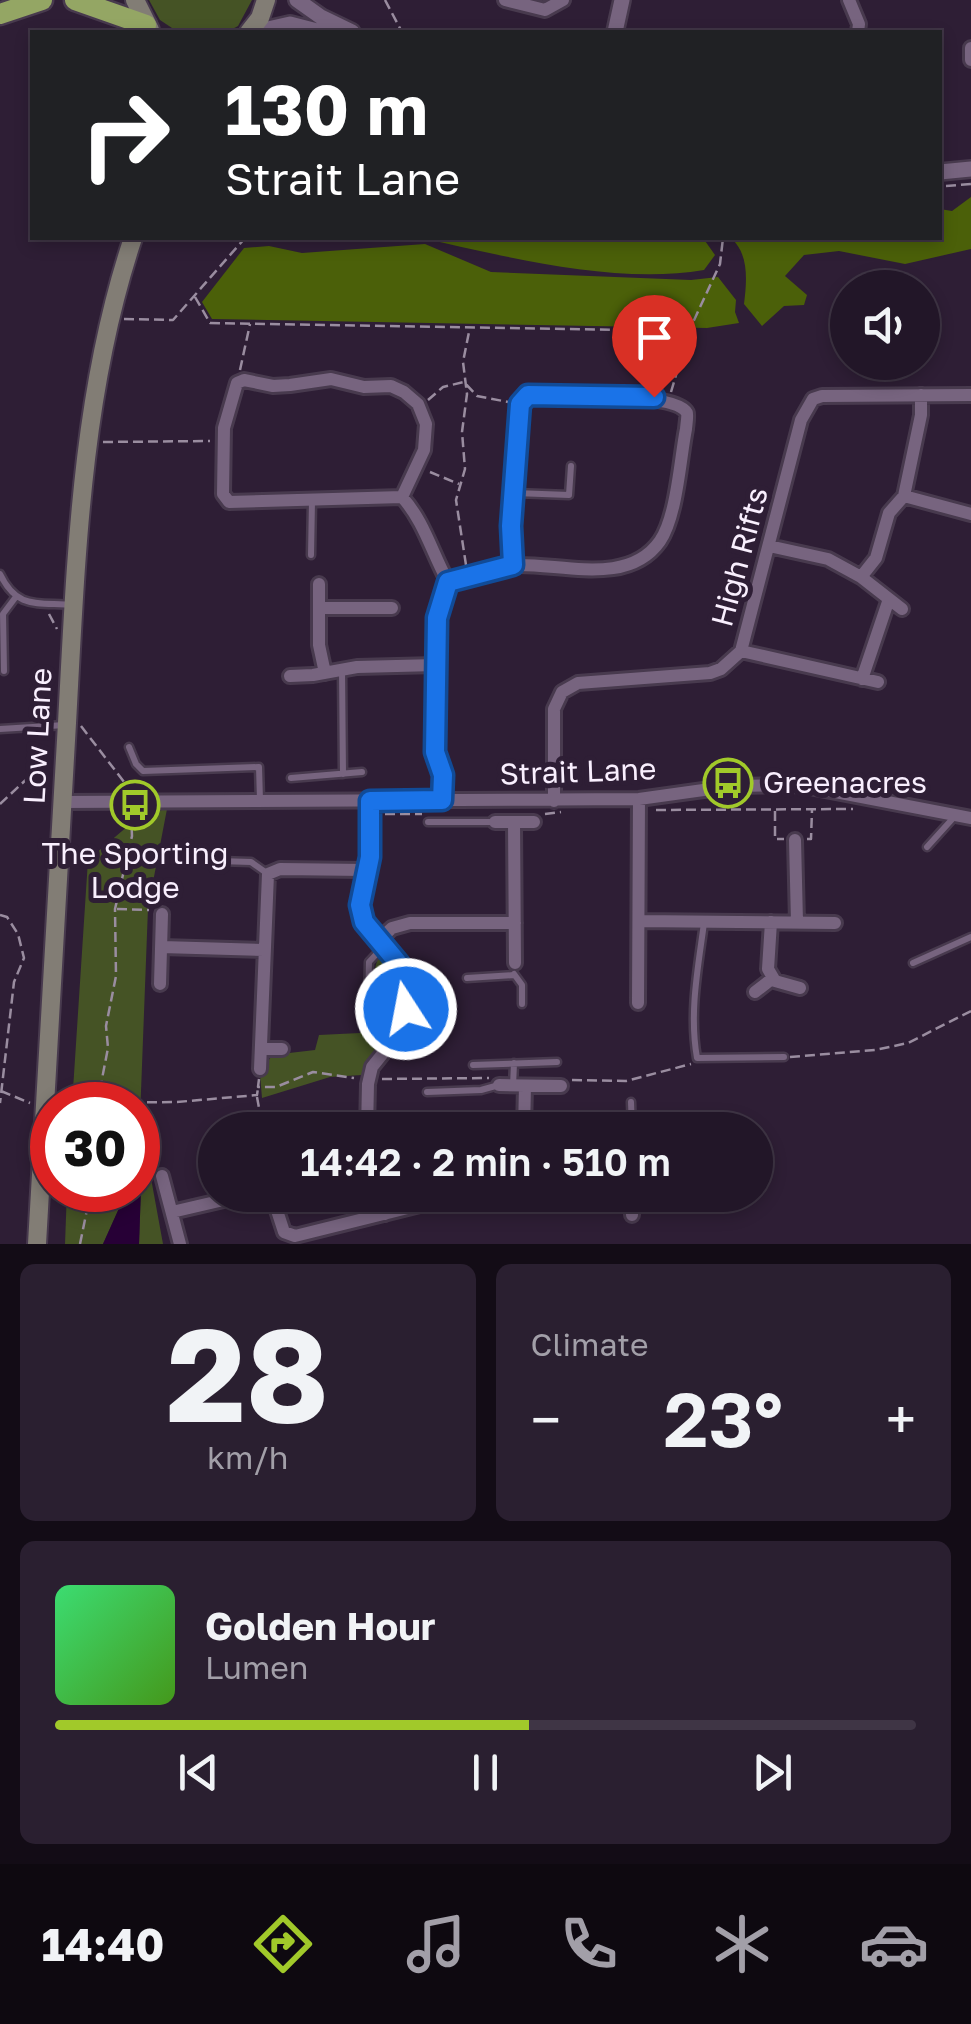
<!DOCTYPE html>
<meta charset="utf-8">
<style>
body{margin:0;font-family:"Golos Text",sans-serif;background:#2a1f30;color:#f1f3f6;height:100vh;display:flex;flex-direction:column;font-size:38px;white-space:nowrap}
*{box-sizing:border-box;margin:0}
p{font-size:32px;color:#a29fa8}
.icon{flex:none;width:55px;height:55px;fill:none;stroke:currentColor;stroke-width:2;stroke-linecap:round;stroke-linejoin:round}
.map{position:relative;height:1244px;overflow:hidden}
.panel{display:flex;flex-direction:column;gap:20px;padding:20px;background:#130c16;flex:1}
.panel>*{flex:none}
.banner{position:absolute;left:30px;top:30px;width:912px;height:210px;border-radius:0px;box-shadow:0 5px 15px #0003,0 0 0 2px #3f3545;background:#202124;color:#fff;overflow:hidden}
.buttons{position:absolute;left:830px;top:270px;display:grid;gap:20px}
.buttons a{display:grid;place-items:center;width:110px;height:110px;border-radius:50%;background:#221628;box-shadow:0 5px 15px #0003,0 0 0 2px #3f3545;font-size:50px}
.speed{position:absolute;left:30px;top:1082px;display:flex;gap:20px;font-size:50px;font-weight:700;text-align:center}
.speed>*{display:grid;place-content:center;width:130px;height:130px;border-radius:50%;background:#221628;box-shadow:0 5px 15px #0003,0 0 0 2px #3f3545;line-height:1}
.speed .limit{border:15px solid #d22;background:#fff;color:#111}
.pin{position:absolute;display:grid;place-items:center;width:85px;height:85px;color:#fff;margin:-102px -42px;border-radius:50% 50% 50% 0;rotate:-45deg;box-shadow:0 0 10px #0007}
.pin .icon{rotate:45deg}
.me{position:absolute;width:110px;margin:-55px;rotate:349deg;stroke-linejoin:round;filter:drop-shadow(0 0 8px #0008)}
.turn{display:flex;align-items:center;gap:35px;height:210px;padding:0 30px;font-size:45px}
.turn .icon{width:130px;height:130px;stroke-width:2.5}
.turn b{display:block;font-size:70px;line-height:85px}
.big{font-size:75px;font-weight:600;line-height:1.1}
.panel .tile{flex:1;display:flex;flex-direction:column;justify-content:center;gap:15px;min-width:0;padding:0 35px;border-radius:15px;background:#2a1f30}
.panel .dial{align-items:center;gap:0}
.dial b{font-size:130px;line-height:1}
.song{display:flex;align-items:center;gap:30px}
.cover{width:120px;height:120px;border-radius:15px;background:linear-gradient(135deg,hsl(140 70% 55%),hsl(100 70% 35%))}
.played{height:10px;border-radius:5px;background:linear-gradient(90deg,#a1c92a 55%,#3f3545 55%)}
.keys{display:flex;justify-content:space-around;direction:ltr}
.heat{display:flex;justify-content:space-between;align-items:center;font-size:55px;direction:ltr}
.panel .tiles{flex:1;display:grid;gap:20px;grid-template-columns:1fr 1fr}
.tile:last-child{grid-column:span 2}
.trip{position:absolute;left:198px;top:1112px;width:575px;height:100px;border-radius:50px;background:#221628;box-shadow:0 5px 15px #0003,0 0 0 2px #3f3545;font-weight:600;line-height:100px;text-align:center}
.menu{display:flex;height:160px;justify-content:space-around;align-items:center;background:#0e0910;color:#a29fa8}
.menu .icon{width:70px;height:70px}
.menu .selected{color:#a1c92a}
.menu b{font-size:45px;color:#f1f3f6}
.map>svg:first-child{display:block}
.green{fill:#455325}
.forest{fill:#4b6009}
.water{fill:#270036}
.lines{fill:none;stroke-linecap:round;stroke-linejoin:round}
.service-casing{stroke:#483a4e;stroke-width:11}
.minor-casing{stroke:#483a4e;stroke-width:18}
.tertiary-casing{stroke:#483a4e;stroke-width:20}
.secondary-casing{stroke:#483a4e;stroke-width:22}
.trunk-casing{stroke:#483a4e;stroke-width:25}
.path{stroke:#9a8da0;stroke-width:2.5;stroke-dasharray:10 5;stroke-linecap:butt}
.service{stroke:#77647f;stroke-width:6}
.minor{stroke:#77647f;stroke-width:12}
.tertiary{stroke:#77647f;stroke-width:15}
.secondary{stroke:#827d75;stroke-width:18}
.trunk{stroke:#94a664;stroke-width:20}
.route-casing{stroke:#114b97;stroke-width:25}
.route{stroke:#1a73e8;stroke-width:18}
.labels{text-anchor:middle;stroke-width:10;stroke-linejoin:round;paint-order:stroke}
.street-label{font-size:30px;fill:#f9effe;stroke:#2e1e35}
.poi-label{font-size:30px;fill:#f9effe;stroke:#2e1e35;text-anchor:start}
</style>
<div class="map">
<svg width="971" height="1244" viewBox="0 0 971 1244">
<rect width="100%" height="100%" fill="#2e1e35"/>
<path class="green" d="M149,0h103l-14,26 -11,6h-49l-18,-12z
M167,809l-19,99 -8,210 23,126h-24l2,-56h-3v-83h-66l16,-245 54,-46z
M379,956c19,24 21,58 4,84 -8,13 -18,21 -21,35l-32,2 -68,21 -2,-24 12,-19 43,-5 4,-15 41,-2c22,-33 6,-46 19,-77z
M67,1190h67l-9,5 -22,49h-38z"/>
<path class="forest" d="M971,197v52l-66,15 -66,-13 -35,4 -19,21 22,19 -3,10 -20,1 -22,20 -18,-22c3,-24 5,-50 -13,-66h209v-29l12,2z
M421,238h282l12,17 -11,15c-89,15 -195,-13 -283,-32z
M425,244l66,28 200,8 27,-3 18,23 -1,12 4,11 -32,5 -495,-9 -10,-17 42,-54 25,-2 33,7z"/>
<path class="water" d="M141,1186l-2,58h-36l22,-49z"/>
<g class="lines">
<g class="service-casing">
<path id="service" d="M515,493l54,2 2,-29
M311,555l1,-54
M0,574c17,36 38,28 73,31
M342,670l1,104
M4,671l-1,-57 12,-16
M0,729l65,-4
M129,747l7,17 7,7 116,-4 1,33
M291,778l71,-6
M428,822h67
M927,847l28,-31
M219,861l32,1 17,12
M704,923c-6,45 -15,90 -7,135l87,-1
M913,963l58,-26
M514,974l8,11v19
M467,978l47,-3
M368,1003l1,-41 16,-17
M473,1065l84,-3
M513,1086l1,-23
M427,1092l54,-2 18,-5
M631,1102l1,28"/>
</g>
<g class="minor-casing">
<path id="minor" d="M505,0l40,10 18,-10
M849,0l10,24 -1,8
M971,48v12
M904,496l67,18
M402,497l22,-47 2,-26 -8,-20 -14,-12 -13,-6 -27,1 -33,-8 -41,6 -17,1 -29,-6 -7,3 -13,45 -1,66 6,8 173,-5c22,24 30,56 46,85
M769,546l59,13 33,18 41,32
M861,577l15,-19 13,-45 15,-17 17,-81v-20
M448,582c21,-6 45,-16 67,-17 45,-2 113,22 145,-24 17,-25 20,-82 26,-112 0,-2 2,-14 1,-16 -11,-22 -133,-17 -159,-18l-8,9 -9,122 2,39
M319,584v61l6,28
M319,608h73
M741,651l137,31
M290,676l23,-1 44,-8 79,-2
M862,679l27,-80
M442,801l1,-26 -8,-23 2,-134 11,-36
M554,801v-92l8,-17 16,-9 132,-10 11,-4 20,-18 60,-231 12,-21 9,-3 149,-1
M62,802l577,-3 93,-13 67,-1 172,33
M495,822h39
M514,822l1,141
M795,840l2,82
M639,921l196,2
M771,922l-3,47 7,12 25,7
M380,939l12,-11 18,-5h105
M162,947l102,3
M160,984l2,-70
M755,992l18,-14
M638,1003l1,-204
M261,1049h21
M260,1069l8,-195 12,-5 85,1
M499,1085l62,1
M367,1130l1,-46 4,-17 29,-36 6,-45 -8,-22 -35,-42 -4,-17 9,-48 2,-56
M524,1130l1,-44
M162,1176l18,68
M272,1195l12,37 11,4 165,-41
M380,1195l5,19
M172,1212l73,-17
M632,1215v-20"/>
</g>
<g class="tertiary-casing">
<path id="tertiary" d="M297,0l24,17 31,15
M255,32l35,-8 31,8
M615,32l7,-32
M940,172l31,-3"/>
</g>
<g class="secondary-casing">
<path id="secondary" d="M135,0l15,30
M249,32l11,-14 6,-18
M37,1244c10,-174 20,-347 30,-521 9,-163 14,-330 66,-485"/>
</g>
<g class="trunk-casing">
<path id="trunk" d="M75,0l71,25
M0,14l42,-14"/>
</g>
<path class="path" d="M385,0l17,32
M946,186l25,-2
M195,297l15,26 479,8
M124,319l49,1 72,-82
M240,370l10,-46
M671,392l18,-61 31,-67 3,-26
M428,400l15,-13 21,-5 13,14 31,6
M103,442l107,-1
M430,472l29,12
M466,565l-10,-65 9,-31 -3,-37 5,-38 -4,-32 7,-35
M49,614l8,15
M81,726l50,65
M0,804l30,-28
M656,810l197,-1
M775,811v28h9
M385,814h37
M545,814l16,-2
M807,839h4l1,-29
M117,909l32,1
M0,915l7,2 11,17 6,24 -10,24 -14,121
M790,1057l85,-7 33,-7 63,-32
M259,1079l-1,8h18l37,-15 41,6
M382,1079l107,-1
M572,1080l54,1 65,-17
M1,1091l29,12
M257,1097l6,33
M57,1103l120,-1 80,-7 1,-7
M104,1105l-3,-21 7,-36 -2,-22 10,-50 -1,-67 17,-73 -1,-24
M138,1166l13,7
M80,1244l9,-44 7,-10"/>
<use href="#service" class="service"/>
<use href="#minor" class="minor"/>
<use href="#tertiary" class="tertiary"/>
<use href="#secondary" class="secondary"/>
<use href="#trunk" class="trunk"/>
</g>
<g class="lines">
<g class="route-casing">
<path id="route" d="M406,1009l1,-23 -8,-22 -35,-42 -4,-17 10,-48v-56l72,-1 1,-25 -8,-23 2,-134 11,-36 65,-17 -2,-39 9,-122 8,-9 126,2"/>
</g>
<use href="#route" class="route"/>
</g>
<defs>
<g id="bus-ring" transform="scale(2.5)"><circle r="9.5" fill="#2e1e35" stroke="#a1c92a" stroke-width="1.5"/><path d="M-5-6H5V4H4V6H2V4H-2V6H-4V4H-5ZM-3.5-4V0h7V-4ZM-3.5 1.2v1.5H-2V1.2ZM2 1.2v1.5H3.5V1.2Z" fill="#a1c92a"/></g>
</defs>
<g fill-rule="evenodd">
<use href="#bus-ring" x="728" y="783"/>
<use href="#bus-ring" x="135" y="805"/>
</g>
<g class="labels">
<g class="street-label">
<text transform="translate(740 557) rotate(-75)" y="10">High Rifts</text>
<text transform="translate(38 736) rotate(-87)" y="10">Low Lane</text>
<text transform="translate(578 772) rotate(-2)" y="10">Strait Lane</text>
</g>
<g class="poi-label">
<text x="763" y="793">Greenacres</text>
<text x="135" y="864" text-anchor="middle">The Sporting<tspan x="135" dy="34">Lodge</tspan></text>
</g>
</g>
</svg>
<div class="buttons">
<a><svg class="icon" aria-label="sound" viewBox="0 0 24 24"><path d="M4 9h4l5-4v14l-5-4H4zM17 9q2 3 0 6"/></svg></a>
</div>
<div class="speed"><div class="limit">30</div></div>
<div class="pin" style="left:654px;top:397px;background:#d93025"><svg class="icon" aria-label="arrive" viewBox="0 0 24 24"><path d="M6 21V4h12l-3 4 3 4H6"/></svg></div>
<svg class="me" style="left:406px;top:1009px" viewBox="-20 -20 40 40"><circle r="17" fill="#1a73e8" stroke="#fff" stroke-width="3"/><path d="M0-11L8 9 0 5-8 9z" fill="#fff"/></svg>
<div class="trip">14:42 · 2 min · 510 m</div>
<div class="banner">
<div class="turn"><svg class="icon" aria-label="right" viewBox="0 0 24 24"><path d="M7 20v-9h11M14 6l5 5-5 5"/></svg><div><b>130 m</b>Strait Lane</div></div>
</div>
</div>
<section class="panel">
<div class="tiles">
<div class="tile dial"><b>28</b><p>km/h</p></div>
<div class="tile"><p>Climate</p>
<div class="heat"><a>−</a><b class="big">23°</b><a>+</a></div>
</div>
<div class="tile">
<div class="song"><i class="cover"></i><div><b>Golden Hour</b><p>Lumen</p></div></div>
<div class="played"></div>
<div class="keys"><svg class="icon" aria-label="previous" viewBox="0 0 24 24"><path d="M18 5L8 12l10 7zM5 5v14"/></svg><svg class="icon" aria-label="pause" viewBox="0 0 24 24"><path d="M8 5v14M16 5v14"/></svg><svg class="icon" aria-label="next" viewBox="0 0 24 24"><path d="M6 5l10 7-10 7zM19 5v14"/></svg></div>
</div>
</div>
</section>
<nav class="menu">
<b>14:40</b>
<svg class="icon selected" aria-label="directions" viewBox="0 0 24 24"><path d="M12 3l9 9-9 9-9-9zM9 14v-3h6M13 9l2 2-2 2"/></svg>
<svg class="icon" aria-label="music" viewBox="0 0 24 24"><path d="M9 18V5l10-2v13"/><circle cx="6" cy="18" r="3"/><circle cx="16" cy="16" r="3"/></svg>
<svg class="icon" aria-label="phone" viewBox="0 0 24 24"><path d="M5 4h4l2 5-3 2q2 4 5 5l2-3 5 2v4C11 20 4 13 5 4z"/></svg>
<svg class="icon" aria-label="climate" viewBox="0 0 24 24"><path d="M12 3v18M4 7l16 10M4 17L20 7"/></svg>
<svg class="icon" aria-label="car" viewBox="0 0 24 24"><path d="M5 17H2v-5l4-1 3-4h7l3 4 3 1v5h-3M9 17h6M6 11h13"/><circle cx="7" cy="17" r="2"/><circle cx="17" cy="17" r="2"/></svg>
</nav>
